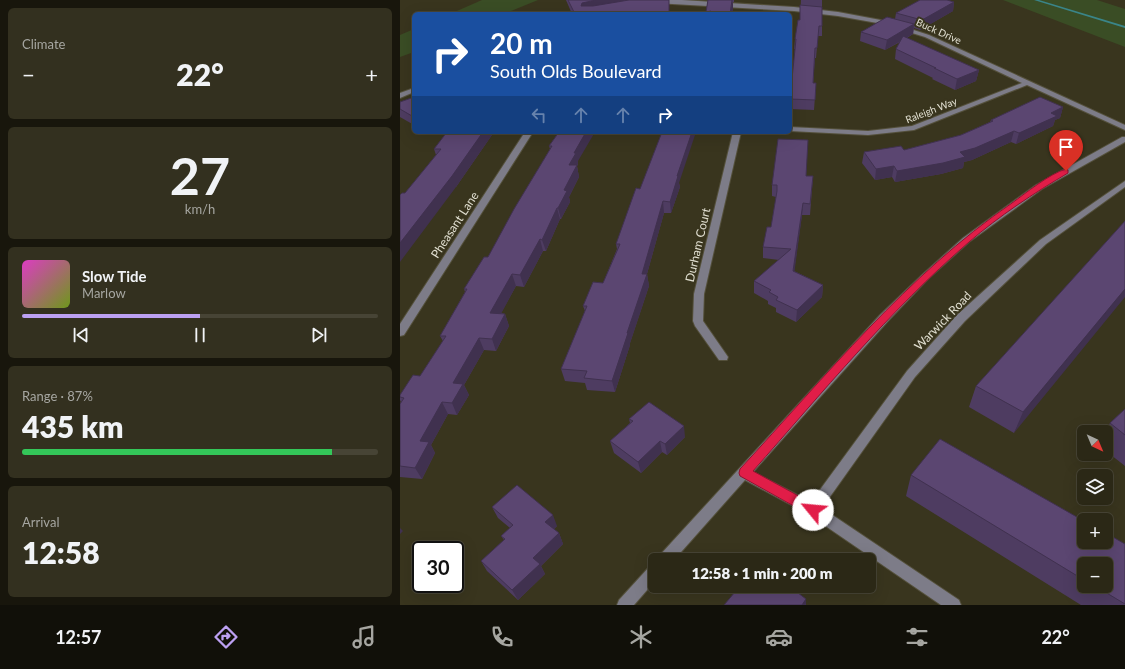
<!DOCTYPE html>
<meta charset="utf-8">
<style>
body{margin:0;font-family:Lato,sans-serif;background:#33301f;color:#f1f3f6;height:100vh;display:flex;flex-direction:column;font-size:15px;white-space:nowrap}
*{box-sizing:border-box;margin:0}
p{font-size:13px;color:#a6a6a1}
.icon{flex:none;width:22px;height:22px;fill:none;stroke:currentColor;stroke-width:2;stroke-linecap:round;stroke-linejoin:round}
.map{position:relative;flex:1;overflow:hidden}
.panel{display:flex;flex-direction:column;gap:8px;padding:8px;background:#18160c;width:400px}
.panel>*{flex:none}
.top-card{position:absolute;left:12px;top:12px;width:380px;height:122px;border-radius:6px;box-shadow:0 4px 16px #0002,0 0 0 1px #474435;background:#1a4fa0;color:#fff;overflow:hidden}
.needle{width:26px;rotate:136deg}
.buttons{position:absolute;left:677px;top:425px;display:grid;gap:8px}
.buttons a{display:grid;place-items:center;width:36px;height:36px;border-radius:6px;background:#2b2816;box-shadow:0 4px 16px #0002,0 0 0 1px #474435;font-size:20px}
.speed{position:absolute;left:12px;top:541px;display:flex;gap:8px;font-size:20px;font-weight:700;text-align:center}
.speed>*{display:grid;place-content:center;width:52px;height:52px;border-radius:50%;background:#2b2816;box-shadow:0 4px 16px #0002,0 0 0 1px #474435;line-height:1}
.speed .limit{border:2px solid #111;border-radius:6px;background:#fff;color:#111}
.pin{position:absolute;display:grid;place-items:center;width:34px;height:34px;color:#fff;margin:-41px -17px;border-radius:50% 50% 50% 0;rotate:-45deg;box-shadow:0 0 4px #0007}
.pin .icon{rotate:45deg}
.me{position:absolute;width:44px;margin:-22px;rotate:298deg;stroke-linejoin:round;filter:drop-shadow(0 0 3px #0008)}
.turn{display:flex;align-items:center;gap:14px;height:84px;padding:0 12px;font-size:18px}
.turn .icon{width:52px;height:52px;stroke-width:2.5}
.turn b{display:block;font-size:28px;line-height:34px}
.lanes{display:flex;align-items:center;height:38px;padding:0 12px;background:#0003;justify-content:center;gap:20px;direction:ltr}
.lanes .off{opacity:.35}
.big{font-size:30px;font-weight:800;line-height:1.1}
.panel .widget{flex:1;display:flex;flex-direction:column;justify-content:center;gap:6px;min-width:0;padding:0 14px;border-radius:6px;background:#33301f}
.panel .dial{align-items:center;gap:0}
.dial b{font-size:52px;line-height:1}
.song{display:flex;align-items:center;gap:12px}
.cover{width:48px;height:48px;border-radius:6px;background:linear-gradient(135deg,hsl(310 70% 55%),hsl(80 70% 35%))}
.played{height:4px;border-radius:2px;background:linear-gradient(90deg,#bca0f2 50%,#474435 50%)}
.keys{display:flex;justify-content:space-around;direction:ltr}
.heat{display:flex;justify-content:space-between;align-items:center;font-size:22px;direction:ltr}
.charge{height:6px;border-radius:3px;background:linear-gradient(90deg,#34c759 87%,#474435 0)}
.trip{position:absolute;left:248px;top:553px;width:228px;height:40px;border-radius:6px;background:#2b2816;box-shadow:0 4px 16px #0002,0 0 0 1px #474435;font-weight:800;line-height:40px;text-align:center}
.tabs{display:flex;height:64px;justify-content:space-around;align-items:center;background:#111009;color:#a6a6a1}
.tabs .icon{width:28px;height:28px}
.tabs .current{color:#bca0f2}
.tabs b{font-size:18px;color:#f1f3f6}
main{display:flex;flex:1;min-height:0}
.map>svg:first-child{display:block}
.green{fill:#3a4d25}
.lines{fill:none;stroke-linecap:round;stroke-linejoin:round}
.stream{fill:#3a8589;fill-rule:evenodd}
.minor-casing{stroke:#54503b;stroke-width:2}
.minor{fill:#7d7c88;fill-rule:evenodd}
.wall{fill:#4e3c61;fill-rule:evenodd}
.shaded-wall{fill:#40314f}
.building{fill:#5b4671;stroke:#40314f}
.route{fill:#e11d48;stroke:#92132f}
.labels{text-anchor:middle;stroke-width:4;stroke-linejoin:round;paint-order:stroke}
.far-street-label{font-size:10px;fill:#e2e0d2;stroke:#39351e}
.street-label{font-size:12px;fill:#e2e0d2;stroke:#39351e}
</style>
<main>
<section class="panel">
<div class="widget"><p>Climate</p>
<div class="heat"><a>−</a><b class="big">22°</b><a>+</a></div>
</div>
<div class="widget dial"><b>27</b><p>km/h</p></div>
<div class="widget">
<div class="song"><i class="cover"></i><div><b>Slow Tide</b><p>Marlow</p></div></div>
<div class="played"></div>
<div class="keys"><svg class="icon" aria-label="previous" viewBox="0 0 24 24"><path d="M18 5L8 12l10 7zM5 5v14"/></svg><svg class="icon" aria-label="pause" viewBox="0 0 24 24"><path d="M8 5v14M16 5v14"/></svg><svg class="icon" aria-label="next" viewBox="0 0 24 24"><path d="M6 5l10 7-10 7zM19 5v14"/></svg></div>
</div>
<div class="widget"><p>Range · 87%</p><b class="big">435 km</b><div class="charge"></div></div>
<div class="widget"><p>Arrival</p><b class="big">12:58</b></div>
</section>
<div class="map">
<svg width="725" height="605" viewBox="0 0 725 605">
<rect width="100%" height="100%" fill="#39351e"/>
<path class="green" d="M82,0h56l-34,14h-54z
M603,0h94l28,9v38z
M14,29v23l-14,5v-22z"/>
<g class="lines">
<path class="stream" d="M634,0h5l86,26v2z"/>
<g class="minor-casing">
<path id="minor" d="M257,0h25l112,7 44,5 48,9 43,14 196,90v5l-98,-45 -113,45 -46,5 -78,-4v-4l78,4 44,-5 110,-43 -97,-46 -42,-13 -45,-8 -44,-5 -139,-8 -1,-1z
M14,88v4l-14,6v-5z
M125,132h8l-129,203 -4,1v-12z
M333,132h8l-37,162 -1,27 25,36 -1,3h-8l-24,-34 -2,-5 1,-27z
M722,137h3v5l-83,47 -73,53 -41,37 -40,42 -135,151 58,30 96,-131 50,-56 83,-75 85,-59v6l-79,57 -81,77 -50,56 -93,131 137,92 2,5h-20l-133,-91 -63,-34 -71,80h-16l2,-5 220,-240 42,-40 41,-37 73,-53z
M255,564v17l-21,24h-17l2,-5 31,-34z"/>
</g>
<use href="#minor" class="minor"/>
</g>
<path class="wall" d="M166,0h103v14h-97z
M308,0h26v2h-1v7l-1,5h-26v-2z
M401,0h21v36h-4l-2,22h-1l-2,25h3l-2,27 -24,-1v-10l5,-50h-1l1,-10 5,-19z
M554,2l-1,9 -33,19 -6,-2 -1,6 -6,4 72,32 -3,11 -21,9 -23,-11 1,-1 -38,-19 1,-10 4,-7 -15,8 -25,-9 1,-9 34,-13 1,-6z
M14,97v28l-14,-8v-15z
M663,107l-3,11 -5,2 -2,6 -37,18 -5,-2 -39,18 -8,2 -1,6 -22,6 -46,8 -3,-5 -17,3 -13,-17 2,-11 40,-2 57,-15 29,-13 1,-2z
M47,132h47l-38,55 -51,6 31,-38 -2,-6z
M159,132l19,29v3l-1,2 2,11 -10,20 1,5 -9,17h-1l-14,32h-3l-19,36 -8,-1 -15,27 4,1 4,12 -13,25 -12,-1 -20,35 5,10 -12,20 -9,-1 -17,31 4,8 -13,26 -22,-2v-73l1,-2 -1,-2v-5l20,-19 23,-35 -3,-5 25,-44 -1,-3 24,-32 62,-108 -1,-3z
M406,176h7l-3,39h-8l-8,56 29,14 -1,12 -26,25 -20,-10v-4l-8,-4v-3l-14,-8v-12l25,-21 -16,-2v-11l8,-20 5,-30 -4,-1v-11z
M279,183l1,4 -9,26h-7l-17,61 2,12 -19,57v2l-15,47 -28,-2 -2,-7 -20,-2 -4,-12 24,-58 -2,-5 20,-23 14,-34 -1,-5 24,-55z
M725,221l-111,212 -45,-26 7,-21z
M725,409v57l-19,-15v-19h-1l5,-9z
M229,419l56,18 -18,18 -5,-3 -21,21 -27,-20 -4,-12 20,-18z
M511,475l214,69v61h-44l-175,-109zM684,564l22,22h-22z
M92,507l65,19 -3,3 5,4 4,11 -22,22 4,8 -27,26 -31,-29 -6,-10 23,-21 -3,-4 9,-8 -12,-10z"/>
<path class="shaded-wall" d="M196,0h68l-80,13 -3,-7 1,-3z
M333,0v9l-1,5h-2z
M554,2l-1,9 -33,19 2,-10z
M514,24l-1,10 -28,16 2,-10z
M579,70l-3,11 -21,9 2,-11z
M663,107l-3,11 -5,2 -2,6 -37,18 3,-11 32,-20z
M614,131l-3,11 -39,18 -8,2 -1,6 -22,6 -46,8 2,-11 63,-19z
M83,132h11l-38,55 -56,75v-19z
M186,132h9l-17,29v3l-1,2 2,11 -10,20 1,5 -9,17 -3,-11 6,-18 5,-25 5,-12z
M292,132h4l-17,51 1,4 -9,26 -1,-11 7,-26z
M494,166l-2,11 -17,3 1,-11z
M263,201l1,12 -19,68 2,-7 2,12 -19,57v2l-15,47 -3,-11 15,-48 15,-59z
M403,203l-1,12 -9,68v-12z
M157,208l3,11 -14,32 -4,-11z
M140,239l3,12 -19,36 -4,-12z
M112,274l4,12 -21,39 -5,-12z
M423,285l-1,12 -26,25 1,-12z
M725,289v8l-111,136 9,-21z
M105,314l4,12 -13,25 -4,-12z
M79,338l5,12 -20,35 5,10 -12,20 -5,-12 1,-20z
M42,402l6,12 -17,31 4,8 -13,26 -7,-11 5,-27z
M284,426l1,11 -18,18 -2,-11z
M260,441l2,11 -21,21 -3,-11z
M153,515l4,11 -7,7 -5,-11z
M0,528l3,3 -3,3z
M159,533l4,11 -22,22 4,8 -27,26 -6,-10 21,-32z
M406,599v6h-4z"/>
<path class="building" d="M168,0h28l-14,3 -1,3h12l36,-6h40v13l-27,1h-67z
M308,0h24l-2,14h-20l1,-3 -5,1z
M520,0h27l7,2 -32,18 -26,-7z
M400,5l22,2v19h-3l-2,22h-2l-2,35h3l-1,17 -25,-1 6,-60h-1l3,-19h2z
M487,17l27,7 -27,16 -26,-8z
M503,36l76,34 -22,9 -23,-11h2l-40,-19z
M14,97v18l-2,1 -12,-7v-7z
M640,97l23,10 -12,6 6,3 -38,17 -5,-2 -39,17 -15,4 5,5 -22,6 -46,8 -3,-5 -18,3 -12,-17 37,-6 3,4 57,-15 32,-14 -2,-1z
M47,132h36l-31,44 -52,67v-48l2,-2h3l36,-44h-7z
M159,132h27l-12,21h2l-7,12h8l-13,25 3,1 -9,17h-1l-15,32 -2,-1 -20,36 -8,-1 -22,39 15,1 -13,25 -13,-1 -26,45 10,1 -11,19 -10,-1 -22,39 9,1 -14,26 -15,-2v-62l4,-6 -4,-1v-2l13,-20 7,1 26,-40h-6l27,-47h-3l20,-32h4l26,-48 38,-63h-3z
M262,132h30l-15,44h1l-8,26 -7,-1 -21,73h5l-20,59h1l-16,48 -28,-3 3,-7 -26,-2 26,-63h-4l10,-24 10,1 17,-39h-4l20,-56 4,1z
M378,139l30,1 -2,36h7l-3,28 -7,-1 -10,68 30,14 -26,25 -21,-10 2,-3 -9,-5 2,-2 -17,-9 37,-32 -28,-2 4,-20h4l6,-36v-6h-5z
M725,221v68l-102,123 -47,-26z
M249,402l35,24 -19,18 -5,-3 -22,21 -28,-21 23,-20 -4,-2z
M725,409v26l-15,-12z
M540,439l144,82v21h22v-9l19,11v60l-30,-18h11v-22h-22v16l-173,-105z
M117,485l36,30 -8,7 14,11 -26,25 7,6 -28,26 -31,-29 24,-22 -4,-3 12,-11 -21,-18z
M340,586h49l17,13 -4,6h-78z"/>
<path class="route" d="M666,169l2,1v3c-34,20 -69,43 -99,69 -80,69 -147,151 -216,229l64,35 2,4 -2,4 -4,1 -5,-1 -68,-38 -1,-3 1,-4c86,-93 167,-194 272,-266 14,-10 37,-29 54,-34z"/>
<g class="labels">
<g class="far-street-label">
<text transform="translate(539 31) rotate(24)" y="4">Buck Drive</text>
<text transform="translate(531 110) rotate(-21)" y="4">Raleigh Way</text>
</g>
<g class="street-label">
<text transform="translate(55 225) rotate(-57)" y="4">Pheasant Lane</text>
<text transform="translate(298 245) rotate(-77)" y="4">Durham Court</text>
<text transform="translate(543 321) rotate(-46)" y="4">Warwick Road</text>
</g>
</g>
</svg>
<div class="buttons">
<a><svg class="needle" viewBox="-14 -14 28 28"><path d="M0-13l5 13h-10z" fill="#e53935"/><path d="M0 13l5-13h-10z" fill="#a6a6a1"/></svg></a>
<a><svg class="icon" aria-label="layers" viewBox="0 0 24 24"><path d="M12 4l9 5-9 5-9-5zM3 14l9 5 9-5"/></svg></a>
<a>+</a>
<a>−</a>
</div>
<div class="speed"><div class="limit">30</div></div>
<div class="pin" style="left:666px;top:171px;background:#d93025"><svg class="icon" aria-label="arrive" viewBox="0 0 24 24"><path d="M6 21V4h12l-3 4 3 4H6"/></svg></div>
<svg class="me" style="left:413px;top:510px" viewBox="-20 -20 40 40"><circle r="19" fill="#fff"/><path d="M0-13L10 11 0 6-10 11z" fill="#e11d48"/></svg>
<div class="trip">12:58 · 1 min · 200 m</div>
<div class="top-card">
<div class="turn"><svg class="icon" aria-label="right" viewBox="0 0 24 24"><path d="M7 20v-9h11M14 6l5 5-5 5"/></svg><div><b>20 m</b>South Olds Boulevard</div></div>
<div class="lanes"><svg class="icon off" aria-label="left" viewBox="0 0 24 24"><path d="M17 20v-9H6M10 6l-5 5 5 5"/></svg><svg class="icon off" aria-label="ahead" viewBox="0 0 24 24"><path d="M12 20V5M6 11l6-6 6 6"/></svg><svg class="icon off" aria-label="ahead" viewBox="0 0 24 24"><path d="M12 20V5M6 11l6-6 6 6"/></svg><svg class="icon" aria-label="right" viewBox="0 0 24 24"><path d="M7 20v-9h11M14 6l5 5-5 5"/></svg></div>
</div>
</div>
</main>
<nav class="tabs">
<b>12:57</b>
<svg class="icon current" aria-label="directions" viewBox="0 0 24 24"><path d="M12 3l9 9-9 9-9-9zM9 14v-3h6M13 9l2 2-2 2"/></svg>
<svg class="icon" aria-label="music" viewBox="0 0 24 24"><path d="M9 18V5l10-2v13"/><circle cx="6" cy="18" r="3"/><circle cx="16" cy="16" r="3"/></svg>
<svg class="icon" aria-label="phone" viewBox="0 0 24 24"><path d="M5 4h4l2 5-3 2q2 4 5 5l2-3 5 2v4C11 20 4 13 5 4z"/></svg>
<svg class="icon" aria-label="climate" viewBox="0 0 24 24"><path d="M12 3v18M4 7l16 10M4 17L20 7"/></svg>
<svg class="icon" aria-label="car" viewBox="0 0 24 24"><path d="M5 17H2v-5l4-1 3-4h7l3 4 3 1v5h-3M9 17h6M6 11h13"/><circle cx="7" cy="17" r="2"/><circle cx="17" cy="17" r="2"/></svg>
<svg class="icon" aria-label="filters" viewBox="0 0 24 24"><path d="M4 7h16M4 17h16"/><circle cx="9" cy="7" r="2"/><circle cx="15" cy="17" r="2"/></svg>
<b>22°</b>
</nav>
